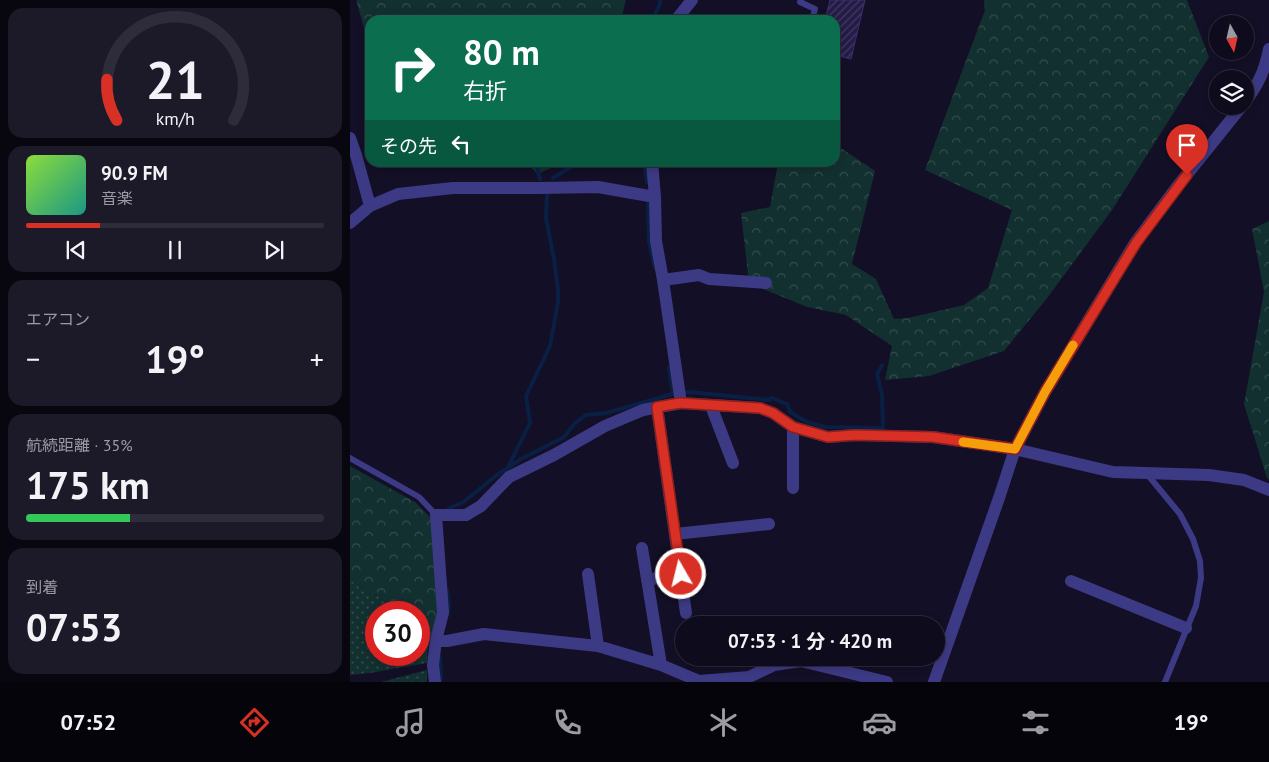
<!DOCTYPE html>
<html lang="ja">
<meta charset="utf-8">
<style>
body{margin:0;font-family:"PT Sans","Noto Sans JP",sans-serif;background:#1c1929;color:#f1f3f6;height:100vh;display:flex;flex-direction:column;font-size:19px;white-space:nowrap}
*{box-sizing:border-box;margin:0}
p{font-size:16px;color:#9b9ba3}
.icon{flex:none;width:28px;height:28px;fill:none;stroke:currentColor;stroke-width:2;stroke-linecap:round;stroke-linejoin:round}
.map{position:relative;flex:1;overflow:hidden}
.drawer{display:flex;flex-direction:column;gap:8px;padding:8px;background:#08060f;width:350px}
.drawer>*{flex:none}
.top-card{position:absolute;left:15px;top:15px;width:475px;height:152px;border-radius:15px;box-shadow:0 2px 8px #0003,0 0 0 1px #2e2b3b;background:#0b6e4f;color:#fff;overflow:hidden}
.needle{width:32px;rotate:172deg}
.controls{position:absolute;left:859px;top:15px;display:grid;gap:10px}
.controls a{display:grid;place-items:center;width:45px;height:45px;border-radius:50%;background:#0e0b1c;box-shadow:0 2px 8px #0003,0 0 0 1px #2e2b3b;font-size:25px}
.speed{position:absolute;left:15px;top:601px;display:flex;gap:10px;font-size:25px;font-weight:700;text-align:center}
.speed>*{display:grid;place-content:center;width:65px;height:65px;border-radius:50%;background:#0e0b1c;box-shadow:0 2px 8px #0003,0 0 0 1px #2e2b3b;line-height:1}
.speed .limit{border:8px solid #d22;background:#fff;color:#111}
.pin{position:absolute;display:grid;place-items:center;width:42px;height:42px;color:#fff;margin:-51px -21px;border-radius:50% 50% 50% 0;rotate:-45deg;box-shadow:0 0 5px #0007}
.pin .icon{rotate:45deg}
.me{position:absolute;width:55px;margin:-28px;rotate:352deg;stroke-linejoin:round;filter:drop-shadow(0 0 4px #0008)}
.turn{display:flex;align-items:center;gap:18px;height:105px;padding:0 15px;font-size:22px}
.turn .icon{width:65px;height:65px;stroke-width:2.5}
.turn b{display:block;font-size:35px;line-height:42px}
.then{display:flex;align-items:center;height:48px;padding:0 15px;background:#0003;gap:10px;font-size:19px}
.big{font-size:38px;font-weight:700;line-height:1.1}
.drawer .card{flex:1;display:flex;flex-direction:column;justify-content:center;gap:8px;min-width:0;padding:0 18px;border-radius:15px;background:#1c1929}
.drawer .dial{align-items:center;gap:0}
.dial svg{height:130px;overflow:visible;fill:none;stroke:#2e2b3b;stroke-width:7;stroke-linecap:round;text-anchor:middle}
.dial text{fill:#f1f3f6;stroke:none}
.song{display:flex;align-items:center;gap:15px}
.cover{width:60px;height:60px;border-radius:8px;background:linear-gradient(135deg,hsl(90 70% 55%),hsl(170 70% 35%))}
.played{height:5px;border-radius:2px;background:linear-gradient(90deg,#d93025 25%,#2e2b3b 25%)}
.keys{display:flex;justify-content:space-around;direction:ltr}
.heat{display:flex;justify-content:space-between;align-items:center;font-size:28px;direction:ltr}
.charge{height:8px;border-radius:4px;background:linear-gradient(90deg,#34c759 35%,#2e2b3b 0)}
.trip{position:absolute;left:325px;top:616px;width:270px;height:50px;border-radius:25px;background:#0e0b1c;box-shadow:0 2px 8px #0003,0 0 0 1px #2e2b3b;font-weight:700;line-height:50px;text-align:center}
.menu{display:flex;height:80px;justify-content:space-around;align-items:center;background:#06040b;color:#9b9ba3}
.menu .icon{width:35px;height:35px}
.menu .on{color:#d93025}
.menu b{font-size:22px;color:#f1f3f6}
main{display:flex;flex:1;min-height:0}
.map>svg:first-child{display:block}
.forest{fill:url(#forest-crowns)}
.park{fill:url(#park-dots)}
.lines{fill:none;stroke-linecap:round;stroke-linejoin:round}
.stream{stroke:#0a1f44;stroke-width:4}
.building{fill:url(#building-hatch);stroke:#3b2d73}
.service{stroke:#3d3a85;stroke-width:6}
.minor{stroke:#3d3a85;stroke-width:12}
.route-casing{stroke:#8d1f18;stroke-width:12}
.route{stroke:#d93025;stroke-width:9}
.slow{stroke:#f59e0b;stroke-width:9}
</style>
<main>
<section class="drawer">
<div class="card dial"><svg viewBox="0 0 100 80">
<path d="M14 69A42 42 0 1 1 86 69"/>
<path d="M14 69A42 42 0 0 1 8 44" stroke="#d93025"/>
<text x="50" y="56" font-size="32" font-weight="700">21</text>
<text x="50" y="72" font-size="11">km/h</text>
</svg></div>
<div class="card">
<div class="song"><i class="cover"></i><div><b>90.9 FM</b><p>音楽</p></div></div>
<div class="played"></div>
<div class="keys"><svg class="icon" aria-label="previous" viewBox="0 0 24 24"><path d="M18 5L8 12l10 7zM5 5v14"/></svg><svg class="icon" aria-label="pause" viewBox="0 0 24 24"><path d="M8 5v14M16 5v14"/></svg><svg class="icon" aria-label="next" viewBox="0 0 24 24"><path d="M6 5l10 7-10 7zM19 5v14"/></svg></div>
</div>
<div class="card"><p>エアコン</p>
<div class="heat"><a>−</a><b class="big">19°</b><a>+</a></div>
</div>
<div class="card"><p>航続距離 · 35%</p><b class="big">175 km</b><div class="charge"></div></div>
<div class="card"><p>到着</p><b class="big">07:53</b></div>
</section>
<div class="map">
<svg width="919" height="682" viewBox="0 0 919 682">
<defs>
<pattern id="forest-crowns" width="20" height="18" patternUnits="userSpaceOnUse" patternTransform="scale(1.25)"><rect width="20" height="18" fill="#12302f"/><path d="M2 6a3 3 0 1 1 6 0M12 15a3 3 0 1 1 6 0" fill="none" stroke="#344d4e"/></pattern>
<pattern id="park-dots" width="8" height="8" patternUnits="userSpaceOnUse" patternTransform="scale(1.25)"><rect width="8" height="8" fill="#12302f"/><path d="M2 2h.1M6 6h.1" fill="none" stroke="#344d4e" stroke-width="1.8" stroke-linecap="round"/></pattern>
<pattern id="building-hatch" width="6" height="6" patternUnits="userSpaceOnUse" patternTransform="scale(1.25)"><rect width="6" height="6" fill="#241b47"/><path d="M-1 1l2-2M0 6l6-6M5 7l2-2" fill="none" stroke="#433b63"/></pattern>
</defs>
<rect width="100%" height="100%" fill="#130f26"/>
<path class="forest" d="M6,0h270l-5,20h-251v19l-3,-1z
M634,0h203l22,57 -97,153 -64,87 -44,54 -75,25 -44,4 7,-34 -46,-31 -39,-8 -58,-24 -8,-70 29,-6 8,-44 57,-1v-18l40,27 -23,93 24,15 18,40 14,-1 56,-13 24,-17 24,-78 -87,-40 60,-160z
M178,163h35l-26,11z
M919,221v258l-2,-1 -23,-74 20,-112 -12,-63z
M0,466l65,36 20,20 6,94 -8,14 -14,-8v-10h-15l-54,-32z"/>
<path class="park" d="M0,580l54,32h-28v43h43v-33l14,8 -5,11 -1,22 -57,10 -20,2z
M77,670v12h-46z"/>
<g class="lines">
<path class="stream" d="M302,20l8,-16v-4
M186,162l4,17
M294,162l3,20
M203,178l26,-16
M298,204l1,38 6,26
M319,367l4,27
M159,465l21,-42 -4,-27 24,-50 8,-44v-12l-4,-31 -8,-41 1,-23
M99,508l13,-5 35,-28 24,-16 43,-22 11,-14 11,-8 20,-2 67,-19 17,-2 79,8 3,-2 15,6 3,8 17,10 18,5 58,1 -1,-33 -5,-21 5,-9
M97,589l2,17 -1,6
M90,657l1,23"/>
</g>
<path class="building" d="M480,0h35l-14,59 -16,-4v-35h-10z"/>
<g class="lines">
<path class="service" d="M451,0l-1,2 15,7 -3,11
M0,458l69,39 17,18
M797,474l33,40 13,25 7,22 1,17 -5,28 -31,76"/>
<path class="minor" d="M326,20l16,-20
M895,102c13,-17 20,-32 24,-53
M0,138l6,17 14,51
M302,162l3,35 1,44 7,39 18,123
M0,223l20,-17 28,-12 55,-6h87l58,-1 57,10
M313,280l36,-5 10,4 57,4
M361,406l22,57
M307,407l29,206
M443,488v-61
M325,534l94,-10
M292,548l19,117
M238,574l10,72
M297,580l34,-6
M721,581l115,47
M86,640l11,1 37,-7 114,12 63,19 38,16 50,-4 25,-12 27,-4 86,21
M85,682l-2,-17 3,-25 7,-27 -7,-98h30l15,-9 28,-29 45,-22 51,-29 38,-16 38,-7 79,5 13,5 20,14 35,10 27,-2 78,2 82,12 98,23 96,3 35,5 25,10
M584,682l65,-184 16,-49 30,-57 90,-149 41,-55 66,-82"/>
</g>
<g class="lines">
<g class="route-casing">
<path id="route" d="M331,574l-24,-167 23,-4 80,5 13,5 20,14 35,10 27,-2 78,2 82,12 30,-57 91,-149 51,-68"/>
</g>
<use href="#route" class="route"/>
<path class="slow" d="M613,442l52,7 30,-57 28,-47"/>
</g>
</svg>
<div class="controls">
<a><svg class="needle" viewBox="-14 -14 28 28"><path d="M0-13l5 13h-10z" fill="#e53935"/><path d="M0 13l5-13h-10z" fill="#9b9ba3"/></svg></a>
<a><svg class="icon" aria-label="layers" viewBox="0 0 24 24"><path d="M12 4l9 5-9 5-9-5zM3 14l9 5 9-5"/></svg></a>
</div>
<div class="speed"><div class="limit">30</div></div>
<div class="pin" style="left:837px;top:175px;background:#d93025"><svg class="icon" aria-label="arrive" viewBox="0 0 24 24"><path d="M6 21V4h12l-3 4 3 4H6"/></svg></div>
<svg class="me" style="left:331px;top:574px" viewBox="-20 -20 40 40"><circle r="17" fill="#d93025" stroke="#fff" stroke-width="3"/><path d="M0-11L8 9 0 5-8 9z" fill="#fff"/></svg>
<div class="trip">07:53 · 1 分 · 420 m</div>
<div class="top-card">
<div class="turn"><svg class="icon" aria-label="right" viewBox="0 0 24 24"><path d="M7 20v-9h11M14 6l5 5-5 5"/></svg><div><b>80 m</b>右折</div></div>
<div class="then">その先<svg class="icon" aria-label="left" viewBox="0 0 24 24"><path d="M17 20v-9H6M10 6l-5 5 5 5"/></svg></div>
</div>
</div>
</main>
<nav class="menu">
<b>07:52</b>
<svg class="icon on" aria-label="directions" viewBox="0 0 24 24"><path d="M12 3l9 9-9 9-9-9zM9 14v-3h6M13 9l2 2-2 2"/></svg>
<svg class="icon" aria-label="music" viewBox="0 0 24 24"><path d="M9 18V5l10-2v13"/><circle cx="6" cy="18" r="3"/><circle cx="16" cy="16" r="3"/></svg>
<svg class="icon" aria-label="phone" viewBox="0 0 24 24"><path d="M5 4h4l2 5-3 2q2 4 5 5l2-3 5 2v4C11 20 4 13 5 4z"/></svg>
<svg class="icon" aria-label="climate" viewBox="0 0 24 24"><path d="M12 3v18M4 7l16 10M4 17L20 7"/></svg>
<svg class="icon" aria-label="car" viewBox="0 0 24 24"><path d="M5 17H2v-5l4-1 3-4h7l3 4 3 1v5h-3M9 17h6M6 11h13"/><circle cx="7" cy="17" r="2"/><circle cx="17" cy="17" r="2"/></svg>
<svg class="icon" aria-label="filters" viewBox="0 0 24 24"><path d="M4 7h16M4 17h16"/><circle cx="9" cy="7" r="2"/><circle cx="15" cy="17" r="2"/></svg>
<b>19°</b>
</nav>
